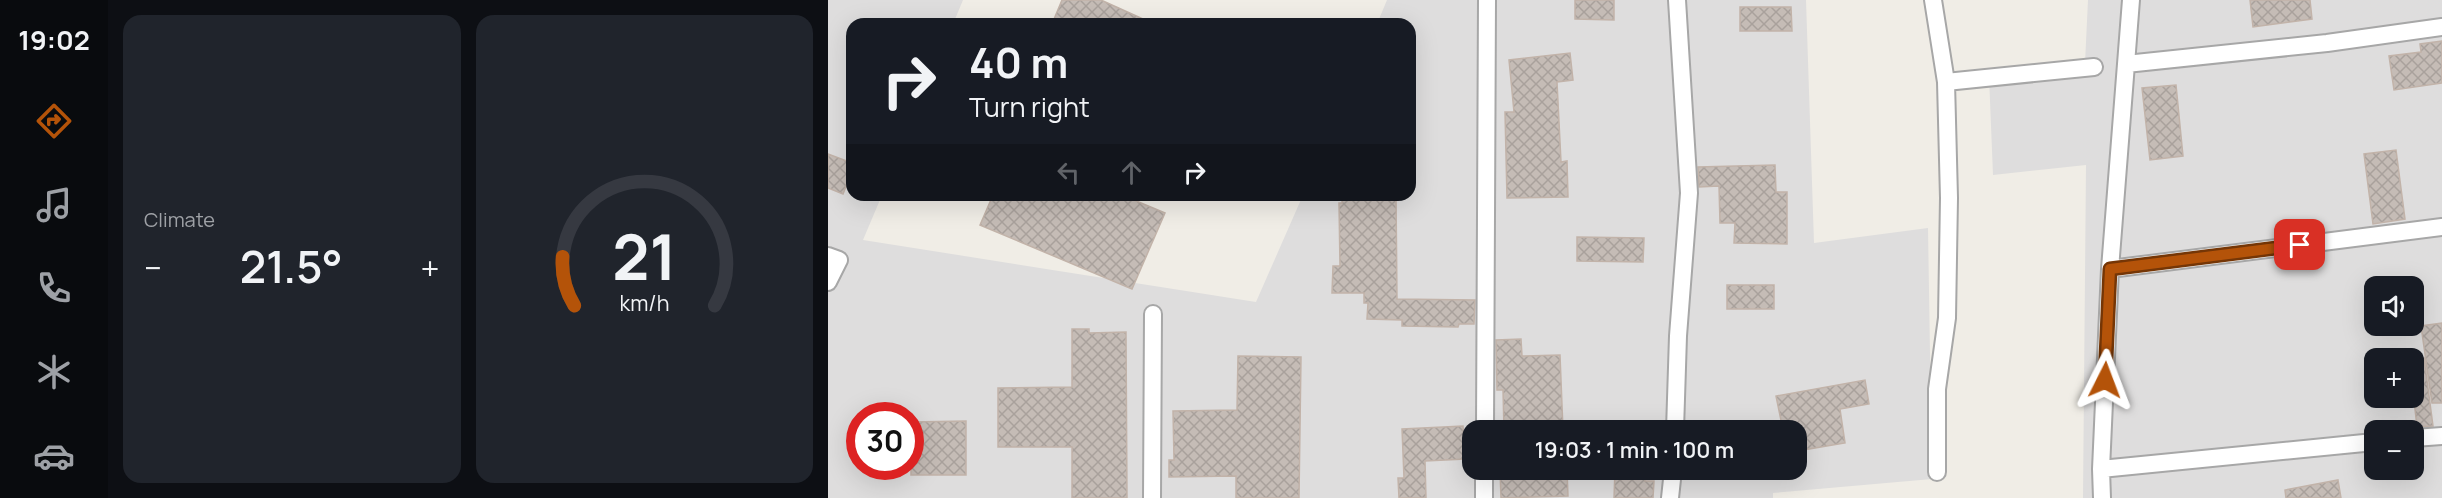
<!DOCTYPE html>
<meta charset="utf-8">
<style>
body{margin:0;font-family:Manrope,sans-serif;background:#20242c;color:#f1f3f6;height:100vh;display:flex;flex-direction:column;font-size:22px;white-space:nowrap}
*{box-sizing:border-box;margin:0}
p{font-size:20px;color:#9ea1a6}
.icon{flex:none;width:33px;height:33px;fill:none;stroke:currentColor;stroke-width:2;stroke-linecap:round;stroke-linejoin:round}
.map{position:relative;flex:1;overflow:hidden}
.side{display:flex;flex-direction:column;gap:15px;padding:15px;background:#0d0f14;width:720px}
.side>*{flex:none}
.guide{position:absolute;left:18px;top:18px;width:570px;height:183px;border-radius:18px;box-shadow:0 6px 24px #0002;background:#171b24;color:#f1f3f6;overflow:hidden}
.tools{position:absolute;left:1536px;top:276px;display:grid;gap:12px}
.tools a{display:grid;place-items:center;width:60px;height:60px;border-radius:12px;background:#171b24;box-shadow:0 6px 24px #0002;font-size:30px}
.speed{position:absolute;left:18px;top:402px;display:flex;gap:12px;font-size:30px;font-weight:700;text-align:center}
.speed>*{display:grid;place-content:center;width:78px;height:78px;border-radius:50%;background:#171b24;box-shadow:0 6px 24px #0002;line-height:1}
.speed .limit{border:9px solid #d22;background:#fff;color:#111}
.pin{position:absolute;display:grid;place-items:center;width:51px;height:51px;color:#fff;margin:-26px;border-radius:12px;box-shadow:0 3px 9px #0006}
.me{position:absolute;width:66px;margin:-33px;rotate:3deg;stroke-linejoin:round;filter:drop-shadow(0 0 4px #0008)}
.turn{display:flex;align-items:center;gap:21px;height:126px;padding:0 24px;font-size:27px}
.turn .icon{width:78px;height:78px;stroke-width:2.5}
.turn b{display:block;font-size:42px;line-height:51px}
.lanes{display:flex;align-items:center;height:57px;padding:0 24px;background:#0003;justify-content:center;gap:30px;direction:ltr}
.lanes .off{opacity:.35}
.big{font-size:45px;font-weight:600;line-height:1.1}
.side .widget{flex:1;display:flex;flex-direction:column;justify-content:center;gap:9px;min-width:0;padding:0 21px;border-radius:18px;background:#20242c}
.side .dial{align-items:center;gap:0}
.dial svg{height:156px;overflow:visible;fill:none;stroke:#363941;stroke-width:7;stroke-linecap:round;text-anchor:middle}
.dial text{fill:#f1f3f6;stroke:none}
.heat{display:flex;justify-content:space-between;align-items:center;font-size:33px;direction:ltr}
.side .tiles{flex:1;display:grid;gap:15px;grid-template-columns:repeat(2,1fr)}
.trip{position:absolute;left:634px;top:420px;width:345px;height:60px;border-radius:18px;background:#171b24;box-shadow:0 6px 24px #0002;font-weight:600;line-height:60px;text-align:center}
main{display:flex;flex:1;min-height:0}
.dock{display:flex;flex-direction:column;width:108px;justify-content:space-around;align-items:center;background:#090b0e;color:#9ea1a6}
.dock .icon{width:42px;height:42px}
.dock .selected{color:#b45309}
.dock b{font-size:27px;color:#f1f3f6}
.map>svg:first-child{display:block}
.residential{fill:#dedddd;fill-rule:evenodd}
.building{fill:url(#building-cross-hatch);stroke:#c2b3a9;stroke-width:1.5}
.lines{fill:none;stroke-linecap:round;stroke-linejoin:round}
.street-casing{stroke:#a7a7a7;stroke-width:20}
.street{stroke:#fff;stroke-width:16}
.route-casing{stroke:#753606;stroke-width:15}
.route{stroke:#b45309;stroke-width:10}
</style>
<main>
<nav class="dock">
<b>19:02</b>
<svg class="icon selected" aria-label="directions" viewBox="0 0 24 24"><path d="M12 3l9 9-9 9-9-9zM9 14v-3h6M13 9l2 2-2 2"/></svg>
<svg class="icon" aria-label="music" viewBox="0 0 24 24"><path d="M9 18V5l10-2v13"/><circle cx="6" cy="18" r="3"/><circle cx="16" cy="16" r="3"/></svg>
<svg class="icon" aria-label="phone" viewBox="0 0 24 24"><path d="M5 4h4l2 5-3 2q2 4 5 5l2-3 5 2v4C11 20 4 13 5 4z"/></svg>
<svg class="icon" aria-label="climate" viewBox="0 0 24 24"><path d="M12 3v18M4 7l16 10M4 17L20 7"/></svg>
<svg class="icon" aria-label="car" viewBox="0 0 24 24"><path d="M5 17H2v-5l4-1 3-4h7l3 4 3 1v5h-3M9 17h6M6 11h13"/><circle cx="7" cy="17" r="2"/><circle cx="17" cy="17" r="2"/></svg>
</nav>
<section class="side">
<div class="tiles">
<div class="widget"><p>Climate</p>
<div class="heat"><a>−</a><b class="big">21.5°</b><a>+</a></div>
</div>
<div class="widget dial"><svg viewBox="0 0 100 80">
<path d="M14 69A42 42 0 1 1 86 69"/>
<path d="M14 69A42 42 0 0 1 8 44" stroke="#b45309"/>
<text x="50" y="56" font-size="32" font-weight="700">21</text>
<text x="50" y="72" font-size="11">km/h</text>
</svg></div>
</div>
</section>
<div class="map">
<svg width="1614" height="498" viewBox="0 0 1614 498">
<defs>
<pattern id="building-cross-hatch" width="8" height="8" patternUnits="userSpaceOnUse" patternTransform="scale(1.5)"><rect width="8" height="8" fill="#c5bcb6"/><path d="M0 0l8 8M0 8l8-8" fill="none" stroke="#a9a19c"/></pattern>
</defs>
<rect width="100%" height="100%" fill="#f0ede6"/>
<path class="residential" d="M0,0h135l-10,24h-101v171h30l-19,45 393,62 47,-107h107v-171h-33l10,-24h419l8,243 114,-15 4,251 -159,14v5h-945zM32,416h50v50h-50zM645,430h324v40h-324z
M1260,0h354v498h-359l3,-333 -93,10 -4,-99 96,-13zM1546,286h40v40h-40zM1546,358h40v40h-40zM1546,430h40v40h-40z"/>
<path class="building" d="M234,0h39l53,24h-102z
M747,0h39v20l-39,-1z
M1422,0h60l2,19 -59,8z
M912,7h51l1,24h-52z
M1614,41v42l-48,7 -5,-34 32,-4 -1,-8z
M742,53l3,27 -16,2 4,80 6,-1 1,36 -61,1 -2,-86h9l-5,-52z
M1348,85l7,71 -33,4 -8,-72z
M1568,150l9,69 -32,5 -9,-70z
M0,154l24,9v8l-9,23 -15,-6z
M947,165l1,27h11v52l-53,-1 1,-20h-15l-1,-37 -20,1 -1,-20z
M165,195h129l43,18 -33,76 -152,-64z
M514,195h54l1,104 78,1 -1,24h-15l-1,3 -56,-1v-6l-35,-1 1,-16h-4v-10h-32l1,-27h7l-1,-63h3z
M749,237l67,1 -1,24 -66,-1z
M899,285h47v24h-47z
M1614,323v80h-10l-11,-77z
M244,329h17v4l37,-1 1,166h-55v-51h-74v-59l74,-1z
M693,339l1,17 38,-1 3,75h-59l-1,-40h-6l-1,-50z
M410,356l63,1 -2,141h-63v-22l-67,1v-17h5l-1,-49 64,-1z
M1586,358h10l9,68 -16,1 -3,-27z
M1037,380l4,24 -29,5 5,34 -48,8v-21h-14l-7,-34z
M138,421v54h-55v-53z
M635,426l2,33 -40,2 1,37h-27l-1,-20h6l-2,-49z
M672,470h67l1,26 -67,2z
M787,470h30v11h9l-1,17h-39z
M1510,480l3,18h-55l-1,-8z"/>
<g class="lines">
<g class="street-casing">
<path id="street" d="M1105,0l13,82 3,116 -2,120 -10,71v83
M1298,64l201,-21 115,-16
M1118,82l148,-15
M0,256l11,4 -11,22
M1282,269l332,-42
M657,430l2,-430
M847,430l3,-94 11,-143 -12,-193
M1586,438l28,-2
M1273,469l273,-27
M324,498l1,-184
M656,498v-28
M842,498l3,-28
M1274,498l-1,-29 9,-200 21,-269"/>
</g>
<use href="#street" class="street"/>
</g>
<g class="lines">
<g class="route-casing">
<path id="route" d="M1277,380l5,-111 190,-24"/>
</g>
<use href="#route" class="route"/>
</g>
</svg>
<div class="tools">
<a><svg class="icon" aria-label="sound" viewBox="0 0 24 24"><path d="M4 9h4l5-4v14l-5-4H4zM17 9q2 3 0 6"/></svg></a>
<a>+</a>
<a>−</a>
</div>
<div class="speed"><div class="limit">30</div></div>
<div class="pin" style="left:1472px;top:245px;background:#d93025"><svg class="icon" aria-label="arrive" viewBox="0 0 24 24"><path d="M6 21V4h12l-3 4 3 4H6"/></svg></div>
<svg class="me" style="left:1277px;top:380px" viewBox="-20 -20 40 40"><path d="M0-17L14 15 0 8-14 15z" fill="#b45309" stroke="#fff" stroke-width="4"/></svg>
<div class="trip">19:03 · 1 min · 100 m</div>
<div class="guide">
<div class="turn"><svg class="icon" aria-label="right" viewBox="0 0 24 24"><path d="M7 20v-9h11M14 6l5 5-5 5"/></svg><div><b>40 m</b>Turn right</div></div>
<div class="lanes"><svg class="icon off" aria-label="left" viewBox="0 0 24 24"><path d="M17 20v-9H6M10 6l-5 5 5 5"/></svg><svg class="icon off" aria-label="ahead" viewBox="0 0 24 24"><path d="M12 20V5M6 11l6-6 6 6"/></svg><svg class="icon" aria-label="right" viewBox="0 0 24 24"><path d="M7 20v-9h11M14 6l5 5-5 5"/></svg></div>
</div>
</div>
</main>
